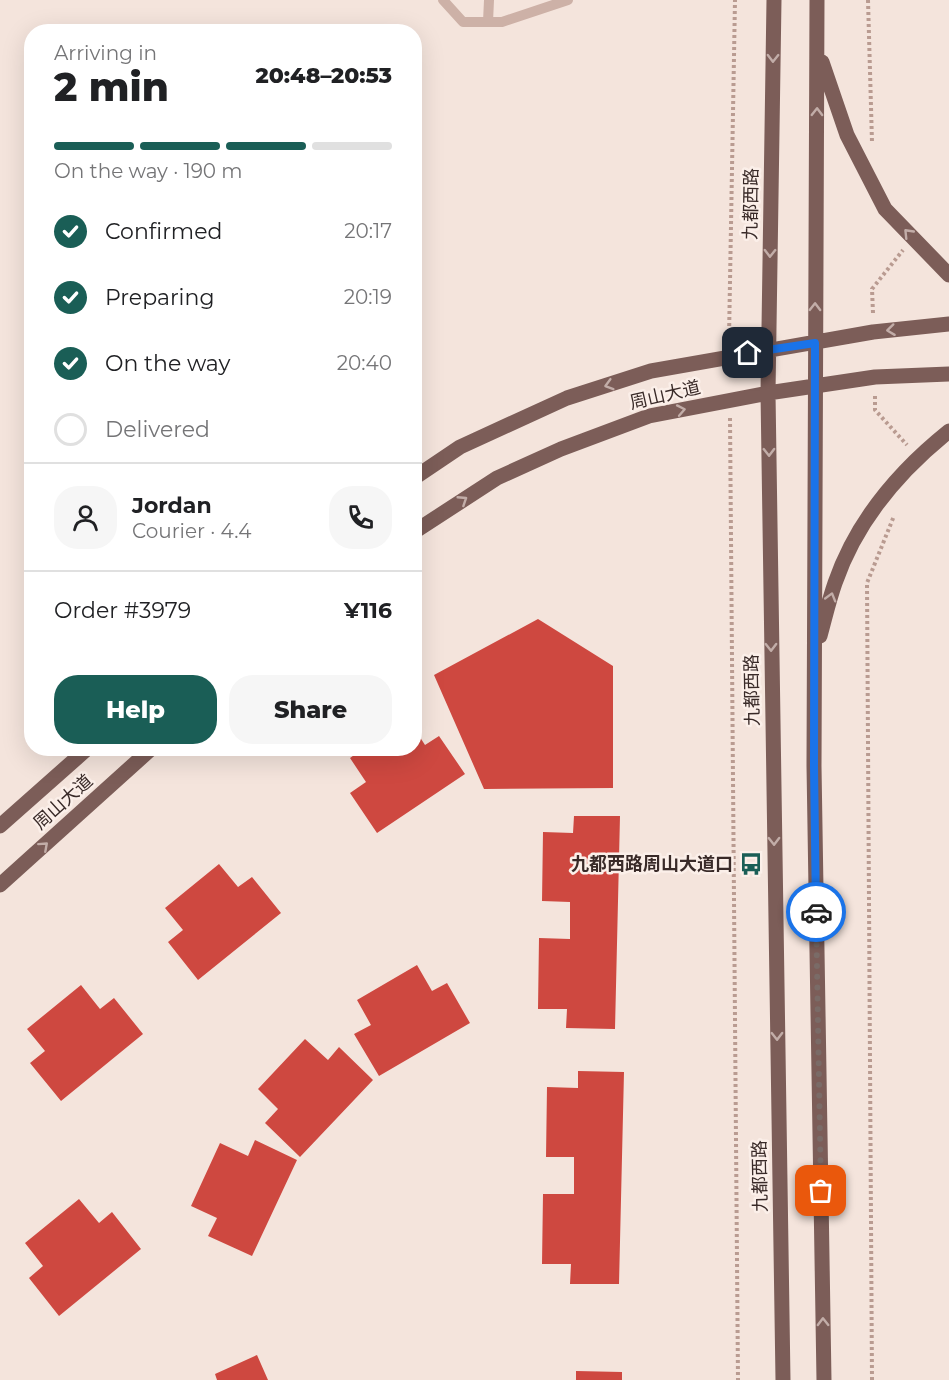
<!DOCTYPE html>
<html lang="en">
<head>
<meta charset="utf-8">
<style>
  body { margin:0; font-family:Montserrat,"Noto Sans SC",sans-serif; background:#f6f6f6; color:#202124; height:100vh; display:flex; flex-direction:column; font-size:22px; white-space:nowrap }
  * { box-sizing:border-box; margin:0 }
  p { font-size:20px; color:#757577 }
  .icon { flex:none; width:33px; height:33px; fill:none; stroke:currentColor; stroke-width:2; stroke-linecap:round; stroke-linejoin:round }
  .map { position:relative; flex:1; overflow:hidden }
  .panel { position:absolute; left:24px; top:24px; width:398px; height:732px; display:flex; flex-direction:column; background:#fff; border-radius:24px; box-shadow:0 6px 24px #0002 }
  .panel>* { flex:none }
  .pin { position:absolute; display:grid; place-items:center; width:51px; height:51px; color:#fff; margin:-26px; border-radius:12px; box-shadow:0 3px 9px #0006 }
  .courier { position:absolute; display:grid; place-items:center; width:60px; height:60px; margin:-30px; border:4px solid #1a73e8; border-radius:50%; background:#fff; color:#222; box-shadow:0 2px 8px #0007 }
  .head em { font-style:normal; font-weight:800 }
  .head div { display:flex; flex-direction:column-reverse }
  .head { display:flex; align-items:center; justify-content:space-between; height:102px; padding:0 30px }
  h1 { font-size:39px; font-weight:800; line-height:45px }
  .bar { display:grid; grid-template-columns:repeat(4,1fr); gap:9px 6px; align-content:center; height:72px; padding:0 30px }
  .bar i { height:8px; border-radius:4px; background:#e0e0e0 }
  .bar .on { background:#1a5e56 }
  .bar p { grid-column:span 4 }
  .line { display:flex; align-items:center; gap:15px; padding:0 30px; border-top:2px solid #e0e0e0 }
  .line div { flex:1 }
  .round { display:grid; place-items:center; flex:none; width:63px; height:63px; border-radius:24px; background:#f6f6f6 }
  ol { padding:0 30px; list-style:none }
  li { display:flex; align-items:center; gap:18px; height:66px }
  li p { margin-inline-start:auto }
  li .icon { padding:6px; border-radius:50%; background:#1a5e56; color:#fff; stroke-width:4 }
  li:last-child { color:#757577 }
  li i { width:33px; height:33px; border:3px solid #e0e0e0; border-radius:50% }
  .primary-button { display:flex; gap:12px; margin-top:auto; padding:12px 30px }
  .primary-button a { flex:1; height:69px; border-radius:24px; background:#1a5e56; color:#fff; font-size:24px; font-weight:800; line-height:69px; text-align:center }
  .primary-button a+a { background:#f6f6f6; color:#202124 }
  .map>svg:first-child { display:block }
  .building { fill:#ce4840 }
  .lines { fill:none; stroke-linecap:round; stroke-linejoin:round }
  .path { stroke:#b99b91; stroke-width:4; stroke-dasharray:3 3; stroke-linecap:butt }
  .service { stroke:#cdb1a7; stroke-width:10 }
  .primary { stroke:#7c5d58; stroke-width:15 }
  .oneway { stroke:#c2ada8 }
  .done { stroke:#7a6b67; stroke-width:6; stroke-dasharray:0 10.8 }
  .route { stroke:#1a73e8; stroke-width:8 }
  .labels { text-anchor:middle; stroke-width:5; stroke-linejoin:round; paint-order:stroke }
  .street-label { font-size:18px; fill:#392a28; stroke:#fbefe9 }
  .poi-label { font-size:18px; font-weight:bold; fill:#392a28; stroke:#fbefe9; text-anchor:end }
</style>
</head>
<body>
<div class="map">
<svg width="949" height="1380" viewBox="0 0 949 1380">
  <rect width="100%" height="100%" fill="#f4e4dc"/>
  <!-- building -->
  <path class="building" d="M 538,619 L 613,666 L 613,788 L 484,789 L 434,675 Z
    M 414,728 L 425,745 L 439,736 L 465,774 L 377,833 L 350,793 L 366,782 L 350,758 L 364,748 L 414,748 Z
    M 574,816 L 620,816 L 615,1029 L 566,1028 L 567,1009 L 538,1009 L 539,938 L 570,939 L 570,902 L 542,901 L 543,832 L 573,833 Z
    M 219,864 L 238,887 L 252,877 L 281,913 L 198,980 L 168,942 L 183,930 L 165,908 Z
    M 417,965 L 432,991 L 447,983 L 470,1023 L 379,1076 L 354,1034 L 371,1025 L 357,1000 Z
    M 81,985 L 100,1009 L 114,998 L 143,1034 L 61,1101 L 30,1063 L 45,1051 L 27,1029 Z
    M 305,1039 L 328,1060 L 339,1047 L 373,1080 L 300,1157 L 265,1123 L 278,1109 L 258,1089 Z
    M 578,1071 L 624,1072 L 619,1284 L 570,1284 L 571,1264 L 542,1264 L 543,1194 L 574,1194 L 574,1157 L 546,1157 L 547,1087 L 578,1088 Z
    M 255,1140 L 297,1160 L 252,1256 L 208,1236 L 217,1218 L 191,1206 L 220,1143 L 248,1156 Z
    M 79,1199 L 99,1223 L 112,1212 L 141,1249 L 59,1316 L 29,1278 L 43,1266 L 25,1243 Z
    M 257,1355 L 268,1380 L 217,1380 L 215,1374 Z
    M 576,1371 L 622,1372 L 622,1380 L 576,1380 Z"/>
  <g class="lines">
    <!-- path -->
    <path class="path" d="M 868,0 L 872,142
      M 873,313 L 872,289 L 903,250
      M 729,338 L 735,0
      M 875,396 L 875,410 L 907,445
      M 730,418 L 738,1380
      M 872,1380 L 867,583 L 894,516"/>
    <!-- service -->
    <path class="service" d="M 443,0 L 463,22 L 502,22 L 568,0
      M 488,22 L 489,0"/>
    <!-- primary -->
    <path class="primary" d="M 774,0 L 768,393 L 783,1380
      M 817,0 L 814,766 L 824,1380
      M 822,62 L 847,135 L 885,209 L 949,275
      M 414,478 L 460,447 L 567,398 L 651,371 L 873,332 L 949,324
      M 414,532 L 497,478 L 561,449 L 649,416 L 768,393 L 875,377 L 949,374
      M 820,636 C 825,618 829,600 835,583 C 856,522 899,471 949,431
      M 0,826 L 88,748
      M 0,885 L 152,748"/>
  </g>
  <!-- one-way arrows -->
  <defs><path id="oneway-chevron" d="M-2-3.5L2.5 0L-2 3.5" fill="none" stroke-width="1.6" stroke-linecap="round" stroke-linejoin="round" transform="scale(1.5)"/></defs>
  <g class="oneway">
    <use href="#oneway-chevron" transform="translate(773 58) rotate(91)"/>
    <use href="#oneway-chevron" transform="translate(817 112) rotate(-89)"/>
    <use href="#oneway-chevron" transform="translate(908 233) rotate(-134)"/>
    <use href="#oneway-chevron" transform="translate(770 253) rotate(91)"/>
    <use href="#oneway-chevron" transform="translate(815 307) rotate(-89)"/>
    <use href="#oneway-chevron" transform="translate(891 330) rotate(173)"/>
    <use href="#oneway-chevron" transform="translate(609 385) rotate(164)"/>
    <use href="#oneway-chevron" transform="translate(681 410) rotate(-11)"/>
    <use href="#oneway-chevron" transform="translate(769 452) rotate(89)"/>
    <use href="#oneway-chevron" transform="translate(463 500) rotate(-33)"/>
    <use href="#oneway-chevron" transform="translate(831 597) rotate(-74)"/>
    <use href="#oneway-chevron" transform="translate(771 647) rotate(89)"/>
    <use href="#oneway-chevron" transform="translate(774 841) rotate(89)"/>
    <use href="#oneway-chevron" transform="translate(44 846) rotate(-42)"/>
    <use href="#oneway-chevron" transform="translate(777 1036) rotate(89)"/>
    <use href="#oneway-chevron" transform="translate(823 1322) rotate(-91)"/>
  </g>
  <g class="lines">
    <!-- done -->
    <path class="done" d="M 816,912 L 821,1191"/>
    <!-- route -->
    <path class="route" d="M 748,353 L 815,343 L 814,766 L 816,912"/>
  </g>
  <!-- icons -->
  <defs>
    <g id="bus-bare" transform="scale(1.8)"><path d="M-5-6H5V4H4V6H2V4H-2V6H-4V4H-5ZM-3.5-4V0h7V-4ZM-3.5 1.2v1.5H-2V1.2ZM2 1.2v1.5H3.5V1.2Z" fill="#1a5e56" stroke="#fbefe9" stroke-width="2.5" paint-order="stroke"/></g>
  </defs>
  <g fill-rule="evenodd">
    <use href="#bus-bare" x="751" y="864"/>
  </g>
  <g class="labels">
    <!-- street labels -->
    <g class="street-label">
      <text transform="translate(751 204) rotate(-89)" y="6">九都西路</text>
      <text transform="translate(665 395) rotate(-13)" y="6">周山大道</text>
      <text transform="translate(752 690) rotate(-91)" y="6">九都西路</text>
      <text transform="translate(63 802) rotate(-42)" y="6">周山大道</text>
      <text transform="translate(760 1176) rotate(-91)" y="6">九都西路</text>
    </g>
    <!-- poi labels -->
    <g class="poi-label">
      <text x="733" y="870">九都西路周山大道口</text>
    </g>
  </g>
</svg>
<div class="pin" style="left:821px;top:1191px;background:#ea580c"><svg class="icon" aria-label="bag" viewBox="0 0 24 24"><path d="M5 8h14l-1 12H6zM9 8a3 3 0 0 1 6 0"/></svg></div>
<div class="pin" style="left:748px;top:353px;background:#1f2937"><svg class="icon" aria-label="home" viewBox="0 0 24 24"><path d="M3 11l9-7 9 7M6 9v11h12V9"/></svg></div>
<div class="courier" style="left:816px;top:912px"><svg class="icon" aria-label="car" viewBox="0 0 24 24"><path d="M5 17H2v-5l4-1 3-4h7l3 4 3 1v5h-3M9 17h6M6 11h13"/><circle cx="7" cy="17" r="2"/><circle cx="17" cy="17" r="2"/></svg></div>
<section class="panel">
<div class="head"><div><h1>2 min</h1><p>Arriving in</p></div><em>20:48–20:53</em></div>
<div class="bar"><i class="on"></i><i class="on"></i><i class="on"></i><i></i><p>On the way · 190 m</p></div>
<ol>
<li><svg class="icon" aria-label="check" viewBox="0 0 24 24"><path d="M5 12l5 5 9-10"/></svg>Confirmed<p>20:17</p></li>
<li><svg class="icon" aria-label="check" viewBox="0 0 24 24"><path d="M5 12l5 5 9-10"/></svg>Preparing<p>20:19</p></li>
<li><svg class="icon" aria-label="check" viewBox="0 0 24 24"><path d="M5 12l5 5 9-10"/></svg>On the way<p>20:40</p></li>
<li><i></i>Delivered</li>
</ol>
<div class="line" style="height:108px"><a class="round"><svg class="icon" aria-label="person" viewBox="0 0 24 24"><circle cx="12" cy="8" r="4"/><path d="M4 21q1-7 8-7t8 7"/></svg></a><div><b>Jordan</b><p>Courier · 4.4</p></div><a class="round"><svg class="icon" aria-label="phone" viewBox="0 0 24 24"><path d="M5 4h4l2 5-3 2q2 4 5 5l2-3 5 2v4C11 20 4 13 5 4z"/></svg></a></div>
<div class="line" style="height:78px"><div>Order #3979</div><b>¥116</b></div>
<div class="primary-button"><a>Help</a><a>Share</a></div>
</section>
</div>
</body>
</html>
